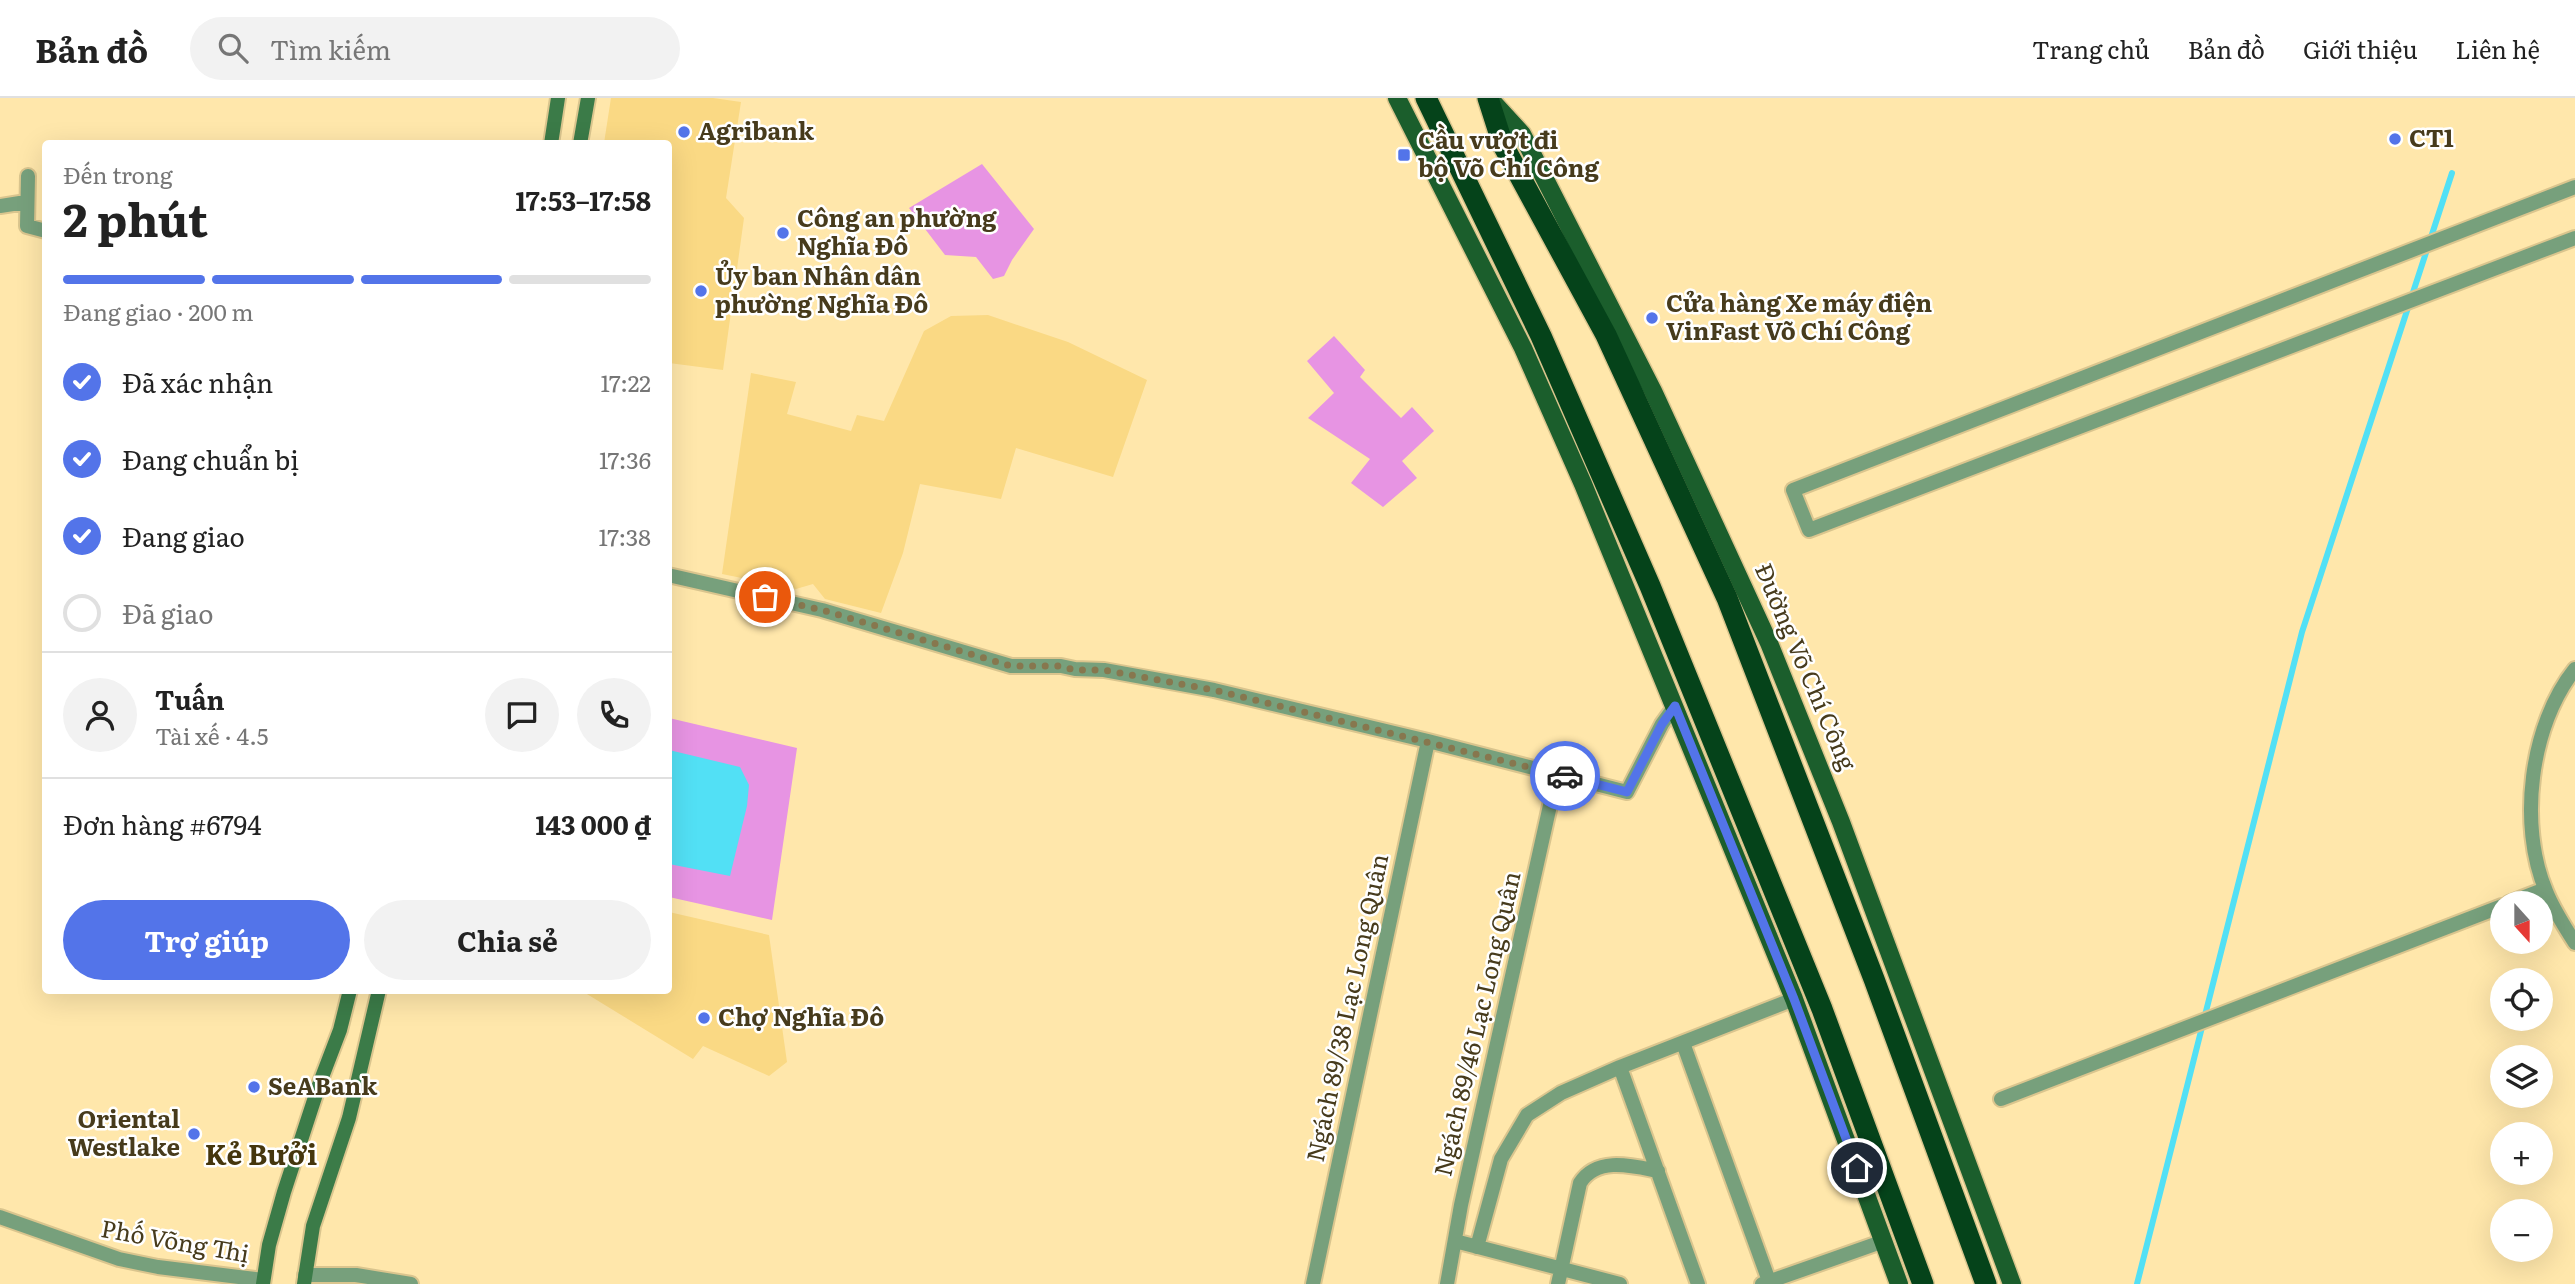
<!DOCTYPE html>
<html lang="vi">
<head>
<meta charset="utf-8">
<style>
  body { margin:0; font-family:Literata,serif; background:#f2f2f2; color:#222; height:100vh; display:flex; flex-direction:column; font-size:26px; white-space:nowrap }
  * { box-sizing:border-box; margin:0 }
  p { font-size:23px; color:#767676 }
  .icon { flex:none; width:38px; height:38px; fill:none; stroke:currentColor; stroke-width:2; stroke-linecap:round; stroke-linejoin:round }
  .map { position:relative; flex:1; overflow:hidden }
  .drawer { position:absolute; left:42px; top:42px; width:630px; height:854px; display:flex; flex-direction:column; background:#fff; border-radius:7px; box-shadow:0 7px 28px #0002 }
  .drawer>* { flex:none }
  .needle { width:46px; rotate:159deg }
  .tools { position:absolute; left:2490px; top:793px; display:grid; gap:14px }
  .tools a { display:grid; place-items:center; width:63px; height:63px; border-radius:50%; background:#fff; box-shadow:0 7px 28px #0002; font-size:35px }
  .pin { position:absolute; display:grid; place-items:center; width:60px; height:60px; color:#fff; margin:-30px; border:4px solid #fff; border-radius:50%; box-shadow:0 2px 7px #0007 }
  .courier { position:absolute; display:grid; place-items:center; width:70px; height:70px; margin:-35px; border:5px solid #5374e9; border-radius:50%; background:#fff; color:#222; box-shadow:0 2px 9px #0007 }
  .overview em { font-style:normal; font-weight:700 }
  .overview div { display:flex; flex-direction:column-reverse }
  .overview { display:flex; align-items:center; justify-content:space-between; height:119px; padding:0 21px }
  h1 { font-size:46px; font-weight:700; line-height:52px }
  .bar { display:grid; grid-template-columns:repeat(4,1fr); gap:10px 7px; align-content:center; height:84px; padding:0 21px }
  .bar i { height:9px; border-radius:5px; background:#e0e0e0 }
  .bar .current { background:#5374e9 }
  .bar p { grid-column:span 4 }
  .line { display:flex; align-items:center; gap:18px; padding:0 21px; border-top:2px solid #e0e0e0 }
  .line div { flex:1 }
  .round { display:grid; place-items:center; flex:none; width:74px; height:74px; border-radius:37px; background:#f2f2f2 }
  ol { padding:0 21px; list-style:none }
  li { display:flex; align-items:center; gap:21px; height:77px }
  li p { margin-inline-start:auto }
  li .icon { padding:7px; border-radius:50%; background:#5374e9; color:#fff; stroke-width:4 }
  li:last-child { color:#767676 }
  li i { width:38px; height:38px; border:4px solid #e0e0e0; border-radius:50% }
  .action { display:flex; gap:14px; margin-top:auto; padding:14px 21px }
  .action a { flex:1; height:80px; border-radius:42px; background:#5374e9; color:#fff; font-size:28px; font-weight:700; line-height:80px; text-align:center }
  .action a+a { background:#f2f2f2; color:#222 }
  header { display:flex; align-items:center; gap:42px; box-sizing:border-box; height:98px; padding:0 35px; background:#fff; border-bottom:2px solid #e0e0e0 }
  header strong { font-size:33px }
  nav { display:flex; gap:38px; margin-inline-start:auto; font-size:24px }
  .search { width:490px; height:63px; background:#f2f2f2; display:flex; align-items:center; gap:18px; box-sizing:border-box; padding:0 24px; border-radius:38px; color:#767676; font-size:26px }
  .map>svg:first-child { display:block }
  .built { fill:#fad984 }
  .green { fill:#e794e3 }
  .water { fill:#52e0f5 }
  .lines { fill:none; stroke-linecap:round; stroke-linejoin:round }
  .stream { stroke:#52e0f5; stroke-width:6 }
  .street-casing { stroke:#dac58e; stroke-width:18 }
  .secondary-casing { stroke:#dac58e; stroke-width:18 }
  .primary-casing { stroke:#dac58e; stroke-width:21 }
  .highway-casing { stroke:#dac58e; stroke-width:24 }
  .street { stroke:#77a07c; stroke-width:14 }
  .secondary { stroke:#3b7b48; stroke-width:14 }
  .primary { stroke:#1b5e2c; stroke-width:18 }
  .highway { stroke:#05431a; stroke-width:21 }
  .done { stroke:#87774e; stroke-width:7; stroke-dasharray:0 12.6 }
  .route { stroke:#5374e9; stroke-width:9 }
  .poi-dot { fill:#5374e9; stroke:#fff; stroke-width:2.5 }
  .labels { text-anchor:middle; stroke-width:5; stroke-linejoin:round; paint-order:stroke }
  .poi-label { font-size:24px; font-weight:bold; fill:#473b1c; stroke:#fff; text-anchor:start }
  .street-label { font-size:24px; fill:#473b1c; stroke:#fff }
  .quarter-label { font-size:28px; font-weight:bold; fill:#45360d; stroke:#fff }
</style>
</head>
<body>
<header>
<strong>Bản đồ</strong>
<div class="search"><svg class="icon" aria-label="search" viewBox="0 0 24 24"><circle cx="10" cy="10" r="6"/><path d="M15 15l6 6"/></svg>Tìm kiếm</div>
<nav><a>Trang chủ</a><a>Bản đồ</a><a>Giới thiệu</a><a>Liên hệ</a></nav>
</header>
<div class="map">
<svg width="2575" height="1186" viewBox="0 0 2575 1186">
  <rect width="100%" height="100%" fill="#ffe7ab"/>
  <!-- built -->
  <path class="built" d="M 611,0 L 713,0 L 741,4 L 726,100 L 744,120 L 723,272 L 669,265 L 668,46 L 604,45 Z
    M 988,217 L 1068,244 L 1147,282 L 1113,379 L 1016,350 L 1001,401 L 920,386 L 903,455 L 881,515 L 825,501 L 813,486 L 796,491 L 722,476 L 751,275 L 796,284 L 787,316 L 851,333 L 857,317 L 884,323 L 924,233 L 951,218 Z
    M 669,814 L 769,837 L 787,964 L 769,978 L 703,948 L 693,961 L 582,893 L 668,892 Z"/>
  <!-- green -->
  <path class="green" d="M 982,66 L 1034,131 L 1012,162 L 1004,178 L 993,181 L 976,159 L 945,157 L 909,110 Z
    M 1334,238 L 1365,272 L 1360,279 L 1401,320 L 1412,309 L 1434,333 L 1402,363 L 1417,380 L 1383,409 L 1351,385 L 1370,361 L 1308,320 L 1334,295 L 1307,263 Z
    M 669,620 L 797,650 L 772,822 L 669,799 Z"/>
  <!-- water -->
  <path class="water" d="M 669,652 L 740,669 L 749,687 L 747,708 L 730,778 L 669,766 Z"/>
  <g class="lines">
    <!-- stream -->
    <path class="stream" d="M 2137,1186 L 2302,534 L 2452,75"/>
    <!-- street casing -->
    <g class="street-casing">
      <path id="street" d="M 28,78 L 27,128 L 46,133
        M 2575,89 L 1793,392 L 1809,432 L 2575,140
        M 0,108 L 26,104
        M 668,477 L 822,512 L 1011,568 L 1061,568 L 1075,571 L 1104,572 L 1214,592 L 1428,643 L 1627,694 L 1662,626 L 1675,608
        M 2575,571 C 2530,627 2518,727 2546,793 C 2553,811 2564,828 2575,845
        M 2509,805 L 2545,791
        M 1683,945 L 1769,1183
        M 1620,969 L 1698,1186
        M 2001,1001 L 2502,808
        M 0,1119 L 119,1161 L 158,1169 L 263,1182
        M 1455,1143 L 1620,1186
        M 1477,1149 L 1501,1061 L 1527,1017 L 1561,995 L 1620,969 L 1794,901
        M 305,1177 L 356,1177 L 411,1186
        M 1313,1186 L 1428,643
        M 1447,1186 L 1461,1107 L 1557,676
        M 1558,1186 L 1580,1085 C 1597,1058 1633,1068 1658,1073
        M 1762,1186 L 1884,1143"/>
    </g>
    <!-- secondary casing -->
    <g class="secondary-casing">
      <path id="secondary" d="M 551,46 L 558,0
        M 580,46 L 588,0
        M 263,1186 L 269,1147 L 284,1094 L 319,987 L 340,932 L 350,892
        M 304,1186 L 313,1128 L 349,1020 L 379,892"/>
    </g>
    <!-- primary casing -->
    <g class="primary-casing">
      <path id="primary" d="M 1397,0 L 1523,250 L 1583,386 L 1794,901 L 1899,1186
        M 1489,0 L 1522,36 L 1653,293 L 1769,545 L 1841,724 L 2012,1186"/>
    </g>
    <!-- highway casing -->
    <g class="highway-casing">
      <path id="highway" d="M 1426,0 L 1541,238 L 1650,488 L 1822,911 L 1923,1186
        M 1488,0 L 1503,47 L 1606,237 L 1727,500 L 1874,881 L 1986,1186"/>
    </g>
    <!-- street -->
    <use href="#street" class="street"/>
    <!-- secondary -->
    <use href="#secondary" class="secondary"/>
    <!-- primary -->
    <use href="#primary" class="primary"/>
    <!-- highway -->
    <use href="#highway" class="highway"/>
  </g>
  <g class="lines">
    <!-- done -->
    <path class="done" d="M 765,499 L 822,512 L 1011,568 L 1061,568 L 1074,572 L 1104,572 L 1214,592 L 1565,678"/>
    <!-- route -->
    <path class="route" d="M 1565,678 L 1627,694 L 1662,626 L 1675,608 L 1794,901 L 1857,1070"/>
  </g>
  <!-- markers -->
  <g class="poi-dot">
    <circle cx="684" cy="34" r="7"/>
    <circle cx="2395" cy="41" r="7"/>
    <rect x="1397" y="50" width="14" height="14" rx="3.5"/>
    <circle cx="783" cy="135" r="7"/>
    <circle cx="701" cy="193" r="7"/>
    <circle cx="1652" cy="220" r="7"/>
    <circle cx="704" cy="920" r="7"/>
    <circle cx="254" cy="989" r="7"/>
    <circle cx="194" cy="1036" r="7"/>
  </g>
  <g class="labels">
    <!-- poi labels -->
    <g class="poi-label">
      <text x="698" y="42">Agribank</text>
      <text x="2409" y="49">CT1</text>
      <text x="1418" y="51">Cầu vượt đi<tspan x="1418" dy="28">bộ Võ Chí Công</tspan></text>
      <text x="797" y="129">Công an phường<tspan x="797" dy="28">Nghĩa Đô</tspan></text>
      <text x="715" y="187">Ủy ban Nhân dân<tspan x="715" dy="28">phường Nghĩa Đô</tspan></text>
      <text x="1666" y="214">Cửa hàng Xe máy điện<tspan x="1666" dy="28">VinFast Võ Chí Công</tspan></text>
      <text x="718" y="928">Chợ Nghĩa Đô</text>
      <text x="268" y="997">SeABank</text>
      <text x="180" y="1030" text-anchor="end">Oriental<tspan x="180" dy="28">Westlake</tspan></text>
    </g>
    <!-- street labels -->
    <g class="street-label">
      <text transform="translate(1805 569) rotate(67)" y="8">Đường Võ Chí Công</text>
      <text transform="translate(1348 910) rotate(-78)" y="8">Ngách 89/38 Lạc Long Quân</text>
      <text transform="translate(1478 926) rotate(-77)" y="8">Ngách 89/46 Lạc Long Quân</text>
      <text transform="translate(175 1144) rotate(10)" y="8">Phố Võng Thị</text>
    </g>
    <!-- quarter labels -->
    <g class="quarter-label">
      <text x="261" y="1067">Kẻ Bưởi</text>
    </g>
  </g>
</svg>
<div class="tools">
<a><svg class="needle" viewBox="-14 -14 28 28"><path d="M0-13l5 13h-10z" fill="#e53935"/><path d="M0 13l5-13h-10z" fill="#767676"/></svg></a>
<a><svg class="icon" aria-label="locate" viewBox="0 0 24 24"><circle cx="12" cy="12" r="6"/><path d="M12 2v4M12 18v4M2 12h4M18 12h4"/></svg></a>
<a><svg class="icon" aria-label="layers" viewBox="0 0 24 24"><path d="M12 4l9 5-9 5-9-5zM3 14l9 5 9-5"/></svg></a>
<a>+</a>
<a>−</a>
</div>
<div class="pin" style="left:765px;top:499px;background:#ea580c"><svg class="icon" aria-label="bag" viewBox="0 0 24 24"><path d="M5 8h14l-1 12H6zM9 8a3 3 0 0 1 6 0"/></svg></div>
<div class="pin" style="left:1857px;top:1070px;background:#1f2937"><svg class="icon" aria-label="home" viewBox="0 0 24 24"><path d="M3 11l9-7 9 7M6 9v11h12V9"/></svg></div>
<div class="courier" style="left:1565px;top:678px"><svg class="icon" aria-label="car" viewBox="0 0 24 24"><path d="M5 17H2v-5l4-1 3-4h7l3 4 3 1v5h-3M9 17h6M6 11h13"/><circle cx="7" cy="17" r="2"/><circle cx="17" cy="17" r="2"/></svg></div>
<section class="drawer">
<div class="overview"><div><h1>2 phút</h1><p>Đến trong</p></div><em>17:53–17:58</em></div>
<div class="bar"><i class="current"></i><i class="current"></i><i class="current"></i><i></i><p>Đang giao · 200 m</p></div>
<ol>
<li><svg class="icon" aria-label="check" viewBox="0 0 24 24"><path d="M5 12l5 5 9-10"/></svg>Đã xác nhận<p>17:22</p></li>
<li><svg class="icon" aria-label="check" viewBox="0 0 24 24"><path d="M5 12l5 5 9-10"/></svg>Đang chuẩn bị<p>17:36</p></li>
<li><svg class="icon" aria-label="check" viewBox="0 0 24 24"><path d="M5 12l5 5 9-10"/></svg>Đang giao<p>17:38</p></li>
<li><i></i>Đã giao</li>
</ol>
<div class="line" style="height:126px"><a class="round"><svg class="icon" aria-label="person" viewBox="0 0 24 24"><circle cx="12" cy="8" r="4"/><path d="M4 21q1-7 8-7t8 7"/></svg></a><div><b>Tuấn</b><p>Tài xế · 4.5</p></div><a class="round"><svg class="icon" aria-label="chat" viewBox="0 0 24 24"><path d="M4 5h16v11H9l-5 4z"/></svg></a><a class="round"><svg class="icon" aria-label="phone" viewBox="0 0 24 24"><path d="M5 4h4l2 5-3 2q2 4 5 5l2-3 5 2v4C11 20 4 13 5 4z"/></svg></a></div>
<div class="line" style="height:91px"><div>Đơn hàng #6794</div><b>143 000 ₫</b></div>
<div class="action"><a>Trợ giúp</a><a>Chia sẻ</a></div>
</section>
</div>
</body>
</html>
